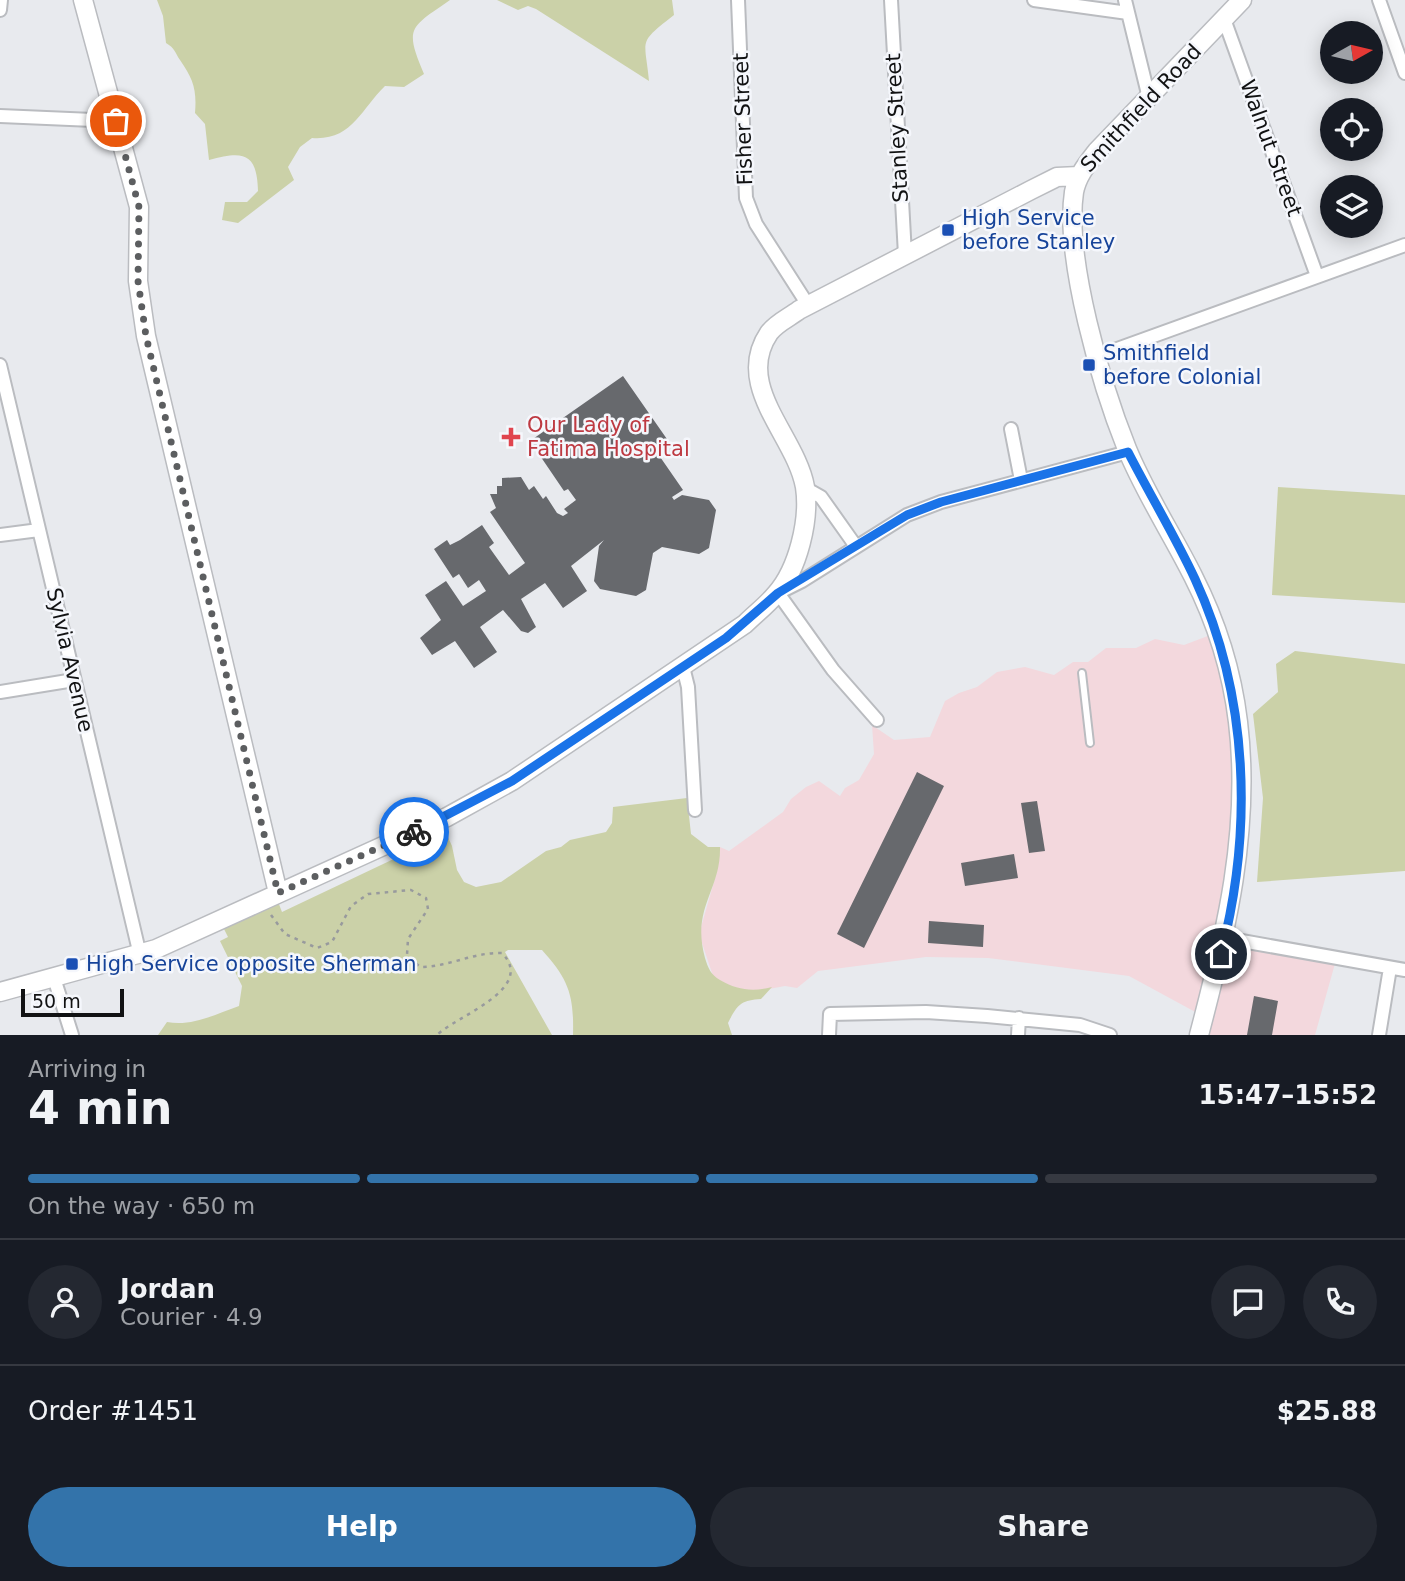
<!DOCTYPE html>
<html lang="en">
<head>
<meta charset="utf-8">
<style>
  body { margin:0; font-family:"DejaVu Sans",sans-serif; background:#242831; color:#f1f3f6; height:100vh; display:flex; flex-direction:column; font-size:26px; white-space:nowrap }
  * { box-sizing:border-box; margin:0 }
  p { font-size:23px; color:#9ea1a6 }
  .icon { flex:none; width:38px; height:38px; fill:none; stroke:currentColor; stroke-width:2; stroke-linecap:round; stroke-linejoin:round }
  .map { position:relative; height:1035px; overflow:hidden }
  .sheet { display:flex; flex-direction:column; background:#171b24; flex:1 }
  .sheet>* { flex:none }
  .needle { width:46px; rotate:82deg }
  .controls { position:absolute; left:1320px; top:21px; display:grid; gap:14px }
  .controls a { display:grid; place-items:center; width:63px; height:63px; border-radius:50%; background:#171b24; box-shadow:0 4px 18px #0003; font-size:35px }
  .scale { position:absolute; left:21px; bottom:18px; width:103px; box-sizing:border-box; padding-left:7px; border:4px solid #111213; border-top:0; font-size:19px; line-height:24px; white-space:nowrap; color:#111213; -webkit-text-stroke:5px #f5f7fc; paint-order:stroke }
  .pin { position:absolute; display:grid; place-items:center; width:60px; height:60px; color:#fff; margin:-30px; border:4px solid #fff; border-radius:50%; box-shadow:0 2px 7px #0007 }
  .courier { position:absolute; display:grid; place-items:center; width:70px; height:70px; margin:-35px; border:5px solid #1a73e8; border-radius:50%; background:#fff; color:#222; box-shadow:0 2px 9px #0007 }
  .summary em { font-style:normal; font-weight:800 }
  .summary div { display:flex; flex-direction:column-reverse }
  .summary { display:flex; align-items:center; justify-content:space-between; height:119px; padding:0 28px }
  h1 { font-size:46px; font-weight:800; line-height:52px }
  .bar { display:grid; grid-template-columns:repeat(4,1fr); gap:10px 7px; align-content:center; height:84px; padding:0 28px }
  .bar i { height:9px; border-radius:5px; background:#363941 }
  .bar .on { background:#3373aa }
  .bar p { grid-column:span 4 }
  .line { display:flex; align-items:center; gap:18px; padding:0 28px; border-top:2px solid #363941 }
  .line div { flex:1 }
  .round { display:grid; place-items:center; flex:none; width:74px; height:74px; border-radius:37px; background:#242831 }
  .cta { display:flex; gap:14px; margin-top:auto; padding:14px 28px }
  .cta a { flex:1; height:80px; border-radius:42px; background:#3373aa; color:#fff; font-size:28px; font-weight:800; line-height:80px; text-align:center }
  .cta a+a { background:#242831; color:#f1f3f6 }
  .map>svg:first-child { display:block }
  .commercial { fill:#f3d8dd }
  .green { fill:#cbd1a8 }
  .building { fill:#67696d }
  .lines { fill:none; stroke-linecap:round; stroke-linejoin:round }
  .lane-casing { stroke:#babcc0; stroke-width:10 }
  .street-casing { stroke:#babcc0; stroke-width:16 }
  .secondary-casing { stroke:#babcc0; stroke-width:21 }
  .path { stroke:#989a9d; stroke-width:2.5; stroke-dasharray:3.5 5; stroke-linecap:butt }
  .lane { stroke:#fff; stroke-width:6 }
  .street { stroke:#fff; stroke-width:12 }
  .secondary { stroke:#fff; stroke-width:18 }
  .done { stroke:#5c5e60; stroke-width:7; stroke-dasharray:0 12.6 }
  .route { stroke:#1a73e8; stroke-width:9 }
  .transit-dot { fill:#1a4fb4; stroke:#f5f7fc; stroke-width:2.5 }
  .health-dot { fill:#e0444e; stroke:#f5f7fc; stroke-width:2.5 }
  .labels { text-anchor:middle; stroke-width:5; stroke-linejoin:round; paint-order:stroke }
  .street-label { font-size:21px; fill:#111213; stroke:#f5f7fc }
  .transit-label { font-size:21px; fill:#164399; stroke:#f5f7fc; text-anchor:start }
  .health-label { font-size:21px; fill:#be3a42; stroke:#f5f7fc; text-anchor:start }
</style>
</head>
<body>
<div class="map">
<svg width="1405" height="1035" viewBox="0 0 1405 1035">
  <rect width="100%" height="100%" fill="#e8eaee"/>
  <!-- commercial -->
  <path class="commercial" d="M 1213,634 L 1235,724 L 1234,865 L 1223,933 L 1336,960 L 1315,1035 L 1197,1035 L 1199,1014 L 1129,976 L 988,958 L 926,957 L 834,969 L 818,971 L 797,988 L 785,986 L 758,991 L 732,988 L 713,976 L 699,934 L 716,875 L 720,847 L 729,851 L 783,812 L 791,799 L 806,787 L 819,781 L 840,796 L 845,788 L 859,780 L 874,754 L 872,725 L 894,740 L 930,737 L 945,701 L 959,693 L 977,687 L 997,672 L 1025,667 L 1054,675 L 1073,662 L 1088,662 L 1106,648 L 1136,648 L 1155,639 L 1184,645 Z"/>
  <!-- green -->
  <path class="green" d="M 157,0 L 450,0 C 410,28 404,27 424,74 L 404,87 L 385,86 C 361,109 352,141 312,138 L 300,147 L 288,167 L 294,180 L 238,223 L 222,220 L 225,202 L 247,202 L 258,191 C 257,152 243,151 209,160 L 205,124 L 195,113 C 197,89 193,79 180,60 C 175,53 175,48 166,43 L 163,16 Z
    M 497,0 L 672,0 L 674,15 C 637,44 645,38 649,81 L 536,9 L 528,6 L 518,10 Z
    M 1278,487 L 1405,495 L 1405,603 L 1272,595 Z
    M 1295,651 L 1405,664 L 1405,871 L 1257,882 L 1263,798 L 1253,714 L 1278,692 L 1276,664 Z
    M 687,798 L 691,834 L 708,847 L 720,847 C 721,891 691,907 705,958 C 708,968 711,975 720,980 C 737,990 753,992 772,987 L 761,999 C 741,1000 737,1005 728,1023 L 732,1035 L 573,1035 C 574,995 569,980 542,950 L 508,950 L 505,952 L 552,1035 L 158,1035 L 167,1022 C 191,1027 216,1014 239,1006 L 242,986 L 220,941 L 228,937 L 220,921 L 275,894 L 282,912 L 400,856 L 379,847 L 440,820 L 452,846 L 457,870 L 464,882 L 476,887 L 501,882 L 546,851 L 561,847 L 570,840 L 606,832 L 612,823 L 613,807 Z"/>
  <!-- building -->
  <path class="building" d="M 623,376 L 669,442 L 656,451 L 683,490 L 672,497 L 674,500 L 682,495 L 709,500 L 716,510 L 709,548 L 699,554 L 662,547 L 653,553 L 646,590 L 636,596 L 600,589 L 594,581 L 599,546 L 604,540 L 571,566 L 587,591 L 563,608 L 545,583 L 521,599 L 536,627 L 528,633 L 521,631 L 503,610 L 480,627 L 497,652 L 474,668 L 455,641 L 432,655 L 420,638 L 441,620 L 425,595 L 446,581 L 463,606 L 486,591 L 479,580 L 468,588 L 459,574 L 453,578 L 434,549 L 447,540 L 450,545 L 460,540 L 482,525 L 494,543 L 489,547 L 509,575 L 525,563 L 490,512 L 496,508 L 490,494 L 497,494 L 497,486 L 502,486 L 502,478 L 521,477 L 529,490 L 534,486 L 543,499 L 546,496 L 557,513 L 563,516 L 568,513 L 564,509 L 576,500 L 568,489 L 564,491 L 530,441 Z
    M 917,772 L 944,786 L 864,948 L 837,934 Z
    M 1037,801 L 1045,851 L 1029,853 L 1021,803 Z
    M 1014,854 L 1018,878 L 965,886 L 961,863 Z
    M 929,921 L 984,925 L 983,947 L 928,943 Z
    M 1254,996 L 1278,1001 L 1272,1035 L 1247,1035 Z"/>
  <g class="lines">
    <!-- lane casing -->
    <g class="lane-casing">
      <path id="lane" d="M 1082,673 L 1090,743"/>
    </g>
    <!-- street casing -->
    <g class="street-casing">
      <path id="street" d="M 738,0 L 746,198 L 756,224 L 808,305
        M 891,0 L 905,255
        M 1034,0 L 1128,13
        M 1125,0 L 1149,98
        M 1379,0 L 1405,73
        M 0,10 L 1,0
        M 1224,19 L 1317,276
        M 0,116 L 116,121
        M 1098,356 L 1405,245
        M 0,365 L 140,955
        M 1011,429 L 1021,480
        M 805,488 L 821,497 L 855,545
        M 0,535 L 39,530
        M 683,667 L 688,687 L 695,810
        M 0,692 L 74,680
        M 877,720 L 833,670 L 778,593 L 802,581 L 907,515 L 941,502 L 1128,452
        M 1225,938 L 1405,970
        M 54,978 L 72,1035
        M 829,1035 L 830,1014 L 926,1012 L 987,1016 L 1080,1025 L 1110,1035
        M 1018,1035 L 1019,1018
        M 1379,1035 L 1390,968"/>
    </g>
    <!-- secondary casing -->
    <g class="secondary-casing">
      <path id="secondary" d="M 83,0 L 139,207 L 138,281 L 146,336 L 278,893
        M 0,992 L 156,949 L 447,817 L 512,781 L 745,624 C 755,614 767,605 776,594 C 798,569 810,520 805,487 C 796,436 733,386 769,333 C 776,323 790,317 799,310 L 1031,190 L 1057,177 L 1079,176
        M 1199,1035 C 1226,933 1251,829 1238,722 C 1232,672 1216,621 1193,576 C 1172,534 1145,493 1127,449 C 1102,387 1064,258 1074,192 C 1077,176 1087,164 1097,151 L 1242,0"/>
    </g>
    <!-- path -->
    <path class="path" d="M 271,915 L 285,934 L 317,948 L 332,942 L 351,906 L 368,894 L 411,890 L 426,898 L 428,909 L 408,939 L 407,955 L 420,967 C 449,967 473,952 502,953 C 537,989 456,1016 437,1035"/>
    <!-- lane -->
    <use href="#lane" class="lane"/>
    <!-- street -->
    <use href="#street" class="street"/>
    <!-- secondary -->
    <use href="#secondary" class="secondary"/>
  </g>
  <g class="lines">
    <!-- done -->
    <path class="done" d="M 116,121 L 139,207 L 138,281 L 146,336 L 278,893 L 414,832"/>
    <!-- route -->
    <path class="route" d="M 414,832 L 512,781 L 726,638 L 778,593 L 907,515 L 941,502 L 1128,452 C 1150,495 1175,536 1195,579 C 1249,696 1253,830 1221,954"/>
  </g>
  <!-- markers -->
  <g class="transit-dot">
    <rect x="941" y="223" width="14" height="14" rx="3.5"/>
    <rect x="1082" y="358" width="14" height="14" rx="3.5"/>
    <rect x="65" y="957" width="14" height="14" rx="3.5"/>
  </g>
  <path class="health-dot" d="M507.5 426.5h7v7h7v7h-7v7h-7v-7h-7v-7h7z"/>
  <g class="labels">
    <!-- street labels -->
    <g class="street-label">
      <text transform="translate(1141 108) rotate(-47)" y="7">Smithfield Road</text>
      <text transform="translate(743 119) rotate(-92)" y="7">Fisher Street</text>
      <text transform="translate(897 128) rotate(-93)" y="7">Stanley Street</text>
      <text transform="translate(1271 148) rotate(70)" y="7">Walnut Street</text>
      <text transform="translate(70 660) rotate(77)" y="7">Sylvia Avenue</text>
    </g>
    <!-- transit labels -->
    <g class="transit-label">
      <text x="962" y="225">High Service<tspan x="962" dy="24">before Stanley</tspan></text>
      <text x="1103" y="360">Smithfield<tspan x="1103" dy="24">before Colonial</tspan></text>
      <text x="86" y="971">High Service opposite Sherman</text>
    </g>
    <!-- health labels -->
    <g class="health-label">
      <text x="527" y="432">Our Lady of<tspan x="527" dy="24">Fatima Hospital</tspan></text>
    </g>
  </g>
</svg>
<div class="controls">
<a><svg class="needle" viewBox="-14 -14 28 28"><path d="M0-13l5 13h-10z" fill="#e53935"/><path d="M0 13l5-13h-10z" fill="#9ea1a6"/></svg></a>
<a><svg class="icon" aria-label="locate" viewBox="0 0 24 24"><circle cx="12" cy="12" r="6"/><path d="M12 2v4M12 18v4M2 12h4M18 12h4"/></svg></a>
<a><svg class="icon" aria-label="layers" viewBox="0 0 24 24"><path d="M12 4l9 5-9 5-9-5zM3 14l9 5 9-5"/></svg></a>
</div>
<div class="scale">50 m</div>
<div class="pin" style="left:116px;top:121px;background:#ea580c"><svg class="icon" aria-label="bag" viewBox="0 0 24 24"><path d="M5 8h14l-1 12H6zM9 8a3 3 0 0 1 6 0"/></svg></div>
<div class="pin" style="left:1221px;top:954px;background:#1f2937"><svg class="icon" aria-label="home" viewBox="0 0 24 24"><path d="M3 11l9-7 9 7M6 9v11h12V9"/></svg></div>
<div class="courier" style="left:414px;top:832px"><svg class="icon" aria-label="bike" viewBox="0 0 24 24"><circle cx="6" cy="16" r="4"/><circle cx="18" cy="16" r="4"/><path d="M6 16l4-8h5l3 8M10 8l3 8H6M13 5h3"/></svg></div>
</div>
<section class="sheet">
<div class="summary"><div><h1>4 min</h1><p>Arriving in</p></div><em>15:47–15:52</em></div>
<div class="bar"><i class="on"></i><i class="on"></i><i class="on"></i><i></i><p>On the way · 650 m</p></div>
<div class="line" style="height:126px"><a class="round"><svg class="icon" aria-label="person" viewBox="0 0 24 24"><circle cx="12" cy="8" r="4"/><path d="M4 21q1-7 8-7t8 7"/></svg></a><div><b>Jordan</b><p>Courier · 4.9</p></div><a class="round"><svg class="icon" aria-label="chat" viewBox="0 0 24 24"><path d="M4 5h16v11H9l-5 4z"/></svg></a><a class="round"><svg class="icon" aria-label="phone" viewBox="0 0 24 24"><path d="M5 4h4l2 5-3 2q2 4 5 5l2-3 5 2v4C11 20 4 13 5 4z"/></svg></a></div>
<div class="line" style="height:91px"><div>Order #1451</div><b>$25.88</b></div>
<div class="cta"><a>Help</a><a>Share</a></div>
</section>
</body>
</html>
